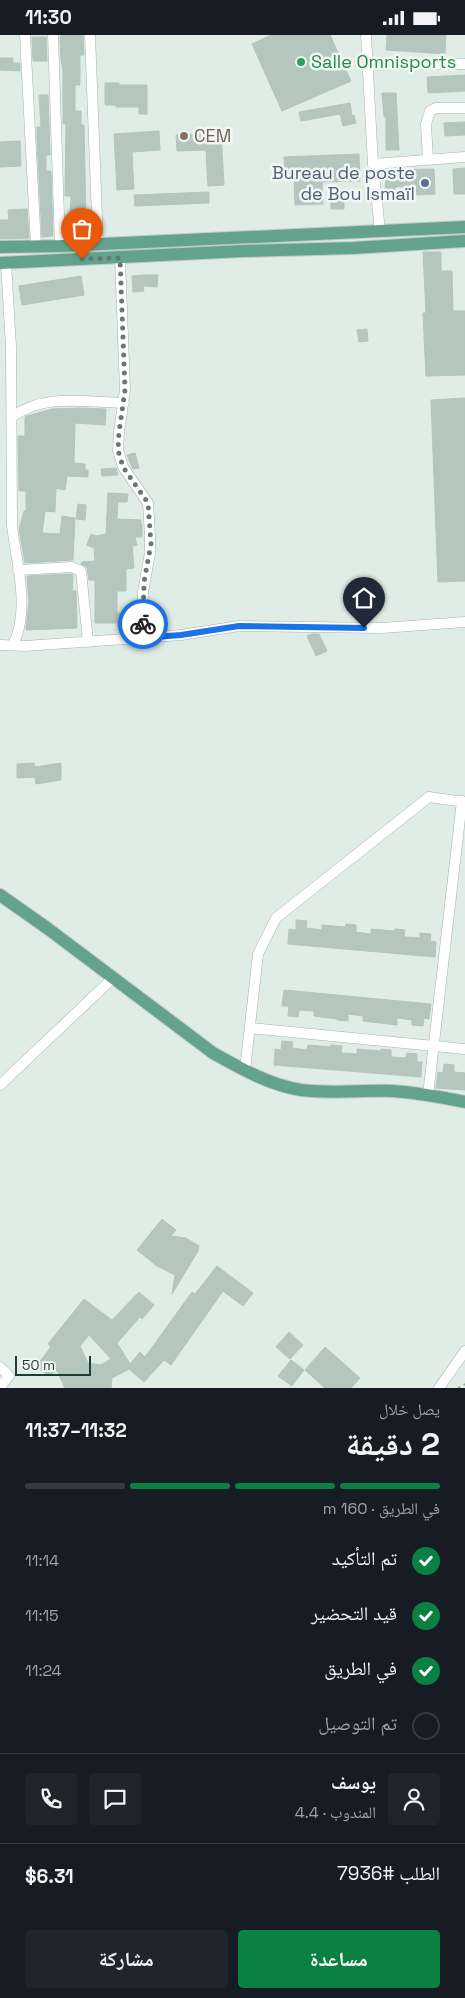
<!DOCTYPE html>
<html lang="ar">
<head>
<meta charset="utf-8">
<style>
  body { margin:0; font-family:"Space Grotesk","Noto Naskh Arabic",sans-serif; background:#20242c; color:#f1f3f6; direction:rtl; height:100vh; display:flex; flex-direction:column; font-size:19px; white-space:nowrap }
  * { box-sizing:border-box; margin:0 }
  p { font-size:16px; color:#9ea1a6 }
  .icon { flex:none; width:28px; height:28px; fill:none; stroke:currentColor; stroke-width:2; stroke-linecap:round; stroke-linejoin:round }
  .map { position:relative; height:1353px; overflow:hidden; direction:ltr }
  .panel { display:flex; flex-direction:column; background:#171b24; flex:1 }
  .panel>* { flex:none }
  .scale { position:absolute; left:15px; bottom:12px; width:76px; box-sizing:border-box; padding-left:5px; border:2px solid #203d33; border-top:0; font-size:14px; line-height:18px; white-space:nowrap; color:#203d33; -webkit-text-stroke:4px #f1f8f4; paint-order:stroke }
  .pin { position:absolute; display:grid; place-items:center; width:42px; height:42px; color:#fff; margin:-51px -21px; border-radius:50% 50% 50% 0; rotate:-45deg; box-shadow:0 0 5px #0007 }
  .pin .icon { rotate:45deg }
  .courier { position:absolute; display:grid; place-items:center; width:50px; height:50px; margin:-25px; border:4px solid #1a73e8; border-radius:50%; background:#fff; color:#222; box-shadow:0 1px 6px #0007 }
  .overview em { font-style:normal; font-weight:800 }
  .overview div { display:flex; flex-direction:column-reverse }
  .overview { display:flex; align-items:center; justify-content:space-between; height:85px; padding:0 25px }
  h1 { font-size:32px; font-weight:800; line-height:38px }
  .bar { display:grid; grid-template-columns:repeat(4,1fr); gap:8px 5px; align-content:center; height:60px; padding:0 25px }
  .bar i { height:6px; border-radius:4px; background:#363941 }
  .bar .on { background:#0b8043 }
  .bar p { grid-column:span 4 }
  .line { display:flex; align-items:center; gap:12px; padding:0 25px; border-top:1px solid #363941 }
  .line div { flex:1 }
  .round { display:grid; place-items:center; flex:none; width:52px; height:52px; border-radius:5px; background:#20242c }
  ol { padding:0 25px; list-style:none }
  li { display:flex; align-items:center; gap:15px; height:55px }
  li p { margin-inline-start:auto }
  li .icon { padding:5px; border-radius:50%; background:#0b8043; color:#fff; stroke-width:4 }
  li:last-child { color:#9ea1a6 }
  li i { width:28px; height:28px; border:2px solid #363941; border-radius:50% }
  .cta { display:flex; gap:10px; margin-top:auto; padding:10px 25px }
  .cta a { flex:1; height:58px; border-radius:5px; background:#0b8043; color:#fff; font-size:20px; font-weight:800; line-height:58px; text-align:center }
  .cta a+a { background:#20242c; color:#f1f3f6 }
  .status { display:flex; justify-content:space-between; align-items:center; height:35px; padding:0 25px; background:#171b24; direction:ltr }
  .status svg { height:14px; fill:currentColor }
  .map>svg:first-child { display:block }
  .building { fill:#b5c6be; stroke:#b2c5bc; fill-rule:evenodd }
  .lines { fill:none; stroke-linecap:round; stroke-linejoin:round }
  .minor-casing { stroke:#a3b4ad; stroke-width:11 }
  .major-casing { stroke:#c1c9c6; stroke-width:14 }
  .path { stroke:#80b09d; stroke-width:2; stroke-dasharray:2.5 4; stroke-linecap:butt }
  .minor { stroke:#fff; stroke-width:10 }
  .major { stroke:#63a38d; stroke-width:12 }
  .done { stroke:#637a72; stroke-width:5; stroke-dasharray:0 9 }
  .route { stroke:#1a73e8; stroke-width:6 }
  .leisure-dot { fill:#2e9e5b; stroke:#f1f8f4; stroke-width:2 }
  .education-dot { fill:#8d6e63; stroke:#f1f8f4; stroke-width:2 }
  .service-dot { fill:#5c6f8a; stroke:#f1f8f4; stroke-width:2 }
  .labels { text-anchor:middle; stroke-width:5; stroke-linejoin:round; paint-order:stroke }
  .leisure-label { font-size:18px; fill:#27864d; stroke:#f1f8f4; text-anchor:start }
  .education-label { font-size:18px; fill:#785e54; stroke:#f1f8f4; text-anchor:start }
  .service-label { font-size:18px; fill:#4e5e75; stroke:#f1f8f4; text-anchor:end }
</style>
</head>
<body>
<div class="status"><b>11:30</b><svg viewBox="0 0 49 12"><path d="M0 12V9h3v3zM5 12V6h3v6zM10 12V3h3v9zM15 12V0h3v12zM26 1h20v11H26zM47 4h2v5h-2z"/></svg></div>
<div class="map">
<svg width="465" height="1353" viewBox="0 0 465 1353">
  <rect width="100%" height="100%" fill="#e0ece6"/>
  <!-- building -->
  <path class="building" d="M 62,0 L 83,0 L 84,20 L 80,20 L 80,50 L 75,50 L 75,76 L 81,76 L 81,90 L 84,90 L 86,186 L 90,186 L 91,201 L 69,202 L 71,161 L 65,161 L 66,89 L 63,89 L 63,33 L 61,26 L 60,2 Z
    M 271,0 L 330,0 L 351,46 L 282,76 L 252,9 Z
    M 387,0 L 446,0 L 445,19 L 386,15 Z
    M 32,2 L 46,2 L 47,26 L 33,26 Z
    M 0,23 L 13,23 L 13,28 L 20,28 L 20,36 L 0,35 Z
    M 465,40 L 465,56 L 428,58 L 427,42 Z
    M 105,48 L 119,48 L 119,50 L 147,50 L 147,79 L 139,79 L 139,72 L 116,72 L 116,70 L 105,70 Z
    M 382,58 L 396,58 L 399,115 L 386,115 L 386,81 L 384,82 Z
    M 39,60 L 48,60 L 50,120 L 46,120 L 46,136 L 51,136 L 53,201 L 42,202 L 37,105 L 37,92 L 41,92 Z
    M 350,68 L 352,81 L 354,80 L 356,88 L 343,91 L 340,79 L 301,86 L 299,77 Z
    M 465,87 L 465,100 L 445,101 L 444,88 Z
    M 159,96 L 160,115 L 132,117 L 134,154 L 117,155 L 114,99 Z
    M 221,98 L 224,150 L 208,151 L 206,115 L 177,116 L 176,100 Z
    M 20,106 L 21,131 L 0,132 L 0,107 Z
    M 359,119 L 360,146 L 322,147 L 323,169 L 295,170 L 294,142 L 285,143 L 284,122 Z
    M 465,133 L 465,159 L 454,159 L 453,134 Z
    M 434,134 L 435,159 L 417,160 L 416,151 L 395,152 L 394,159 L 385,158 L 386,143 L 381,143 L 381,135 Z
    M 209,157 L 209,168 L 135,171 L 134,160 Z
    M 331,166 L 344,166 L 344,174 L 331,174 Z
    M 27,174 L 29,203 L 0,204 L 0,185 L 9,185 L 8,175 Z
    M 423,217 L 441,217 L 441,236 L 452,236 L 453,276 L 465,276 L 465,340 L 426,341 L 423,278 L 426,278 Z
    M 144,240 L 158,240 L 157,252 L 143,251 L 144,256 L 133,257 L 132,241 Z
    M 81,241 L 84,260 L 22,270 L 19,251 Z
    M 367,294 L 368,306 L 359,307 L 357,295 Z
    M 465,363 L 465,546 L 438,547 L 431,365 Z
    M 80,373 L 106,374 L 105,390 L 75,388 L 74,428 L 85,429 L 85,435 L 88,435 L 88,442 L 67,441 L 65,455 L 56,453 L 55,477 L 45,476 L 42,498 L 60,499 L 62,481 L 75,483 L 73,525 L 25,528 L 19,494 L 24,476 L 26,476 L 26,456 L 19,456 L 18,401 L 25,401 L 25,382 L 27,381 L 52,374 Z
    M 135,418 L 139,433 L 133,434 L 127,420 Z
    M 116,433 L 118,440 L 102,441 L 101,434 Z
    M 108,458 L 128,459 L 127,467 L 118,467 L 117,484 L 141,485 L 141,489 L 142,489 L 142,502 L 135,502 L 137,510 L 132,511 L 134,533 L 126,534 L 126,556 L 117,556 L 117,578 L 136,580 L 135,593 L 117,591 L 118,588 L 95,588 L 95,545 L 89,545 L 87,532 L 81,529 L 82,527 L 95,526 L 94,513 L 87,510 L 91,499 L 96,501 L 106,499 Z
    M 78,469 L 86,470 L 85,485 L 76,484 Z
    M 71,539 L 73,540 L 72,556 L 76,556 L 77,593 L 26,595 L 29,566 L 27,541 Z
    M 312,599 L 319,599 L 327,616 L 316,621 L 307,601 Z
    M 34,728 L 35,732 L 61,728 L 61,745 L 36,749 L 35,742 L 17,743 L 17,729 Z
    M 296,885 L 307,886 L 306,893 L 322,895 L 322,890 L 345,892 L 346,889 L 356,890 L 356,897 L 371,899 L 371,894 L 394,896 L 395,894 L 405,895 L 404,902 L 420,903 L 420,898 L 431,899 L 430,906 L 436,907 L 435,922 L 288,909 L 289,894 L 296,895 Z
    M 284,955 L 431,969 L 429,984 L 424,983 L 423,991 L 412,990 L 412,985 L 397,983 L 397,990 L 363,986 L 363,981 L 348,979 L 348,986 L 337,985 L 337,984 L 314,981 L 314,976 L 299,975 L 298,982 L 288,981 L 289,971 L 282,971 Z
    M 282,1006 L 293,1007 L 292,1013 L 307,1015 L 308,1010 L 331,1012 L 331,1010 L 342,1011 L 341,1018 L 357,1019 L 357,1014 L 381,1016 L 381,1014 L 391,1015 L 391,1022 L 406,1023 L 407,1018 L 417,1019 L 417,1027 L 422,1027 L 421,1042 L 274,1030 L 275,1014 L 281,1015 Z
    M 444,1029 L 454,1030 L 454,1037 L 465,1038 L 465,1055 L 436,1053 L 438,1037 L 443,1038 Z
    M 162,1184 L 176,1195 L 171,1201 L 186,1203 L 199,1211 L 198,1216 L 172,1259 L 175,1240 L 157,1231 L 137,1215 Z
    M 217,1231 L 253,1258 L 243,1271 L 223,1256 L 171,1330 L 164,1325 L 144,1347 L 129,1334 L 112,1343 L 111,1353 L 65,1353 L 57,1336 L 48,1340 L 42,1336 L 38,1329 L 51,1312 L 48,1309 L 84,1264 L 112,1285 L 139,1257 L 154,1270 L 142,1284 L 140,1282 L 117,1308 L 130,1329 L 140,1317 L 145,1322 L 192,1257 L 195,1259 ZM 89,1300 L 111,1324 L 101,1330 L 88,1328 L 80,1311 Z
    M 289,1297 L 303,1310 L 290,1324 L 276,1312 Z
    M 325,1312 L 360,1343 L 351,1353 L 325,1353 L 305,1335 Z
    M 291,1325 L 304,1335 L 292,1351 L 278,1341 Z"/>
  <g class="lines">
    <!-- minor casing -->
    <g class="minor-casing">
      <path id="minor" d="M 25,0 L 36,212
        M 53,0 L 60,211
        M 90,0 L 98,209
        M 366,0 L 373,129 L 380,196
        M 367,30 L 465,29
        M 428,125 L 426,89 L 430,76 L 436,73 L 465,73
        M 373,129 L 465,122
        M 120,223 L 125,355 L 119,397 L 118,415 L 123,432 L 148,468 L 150,500 L 150,518 L 143,557 L 142,603
        M 6,228 L 11,312 L 12,490 C 16,528 31,573 13,610
        M 12,382 C 44,358 85,367 124,368
        M 18,535 L 72,532 L 81,536 L 88,607
        M 0,610 L 25,611 L 181,600 L 239,591 L 382,593 L 465,587
        M 250,993 L 465,1014
        M 245,1035 L 258,919 L 276,883 L 429,762 L 465,767
        M 0,1050 L 113,943
        M 428,1060 L 462,766
        M 0,1332 L 9,1341 L 0,1352
        M 439,1353 L 465,1316"/>
    </g>
    <!-- major casing -->
    <g class="major-casing">
      <path id="major" d="M 0,212 L 60,211 L 465,192
        M 0,228 L 243,216 L 353,213 L 465,206
        M 0,860 L 47,893 L 213,1018 C 240,1033 269,1050 301,1055 C 332,1059 362,1055 393,1056 C 418,1058 441,1062 465,1067"/>
    </g>
    <!-- path -->
    <path class="path" d="M 458,1353 L 465,1349"/>
    <!-- minor -->
    <use href="#minor" class="minor"/>
    <!-- major -->
    <use href="#major" class="major"/>
  </g>
  <g class="lines">
    <!-- done -->
    <path class="done" d="M 82,224 L 120,223 L 125,355 L 119,397 L 118,415 L 123,432 L 148,468 L 151,509 L 144,547 L 143,589"/>
    <!-- route -->
    <path class="route" d="M 143,589 L 142,603 L 181,600 L 239,591 L 364,593"/>
  </g>
  <!-- markers -->
  <circle class="leisure-dot" cx="301" cy="27" r="5"/>
  <circle class="education-dot" cx="184" cy="101" r="5"/>
  <circle class="service-dot" cx="425" cy="148" r="5"/>
  <g class="labels">
    <!-- leisure labels -->
    <g class="leisure-label">
      <text x="311" y="33">Salle Omnisports</text>
    </g>
    <!-- education labels -->
    <g class="education-label">
      <text x="194" y="107">CEM</text>
    </g>
    <!-- service labels -->
    <g class="service-label">
      <text x="415" y="144">Bureau de poste<tspan x="415" dy="21">de Bou Ismaïl</tspan></text>
    </g>
  </g>
</svg>
<div class="scale">50 m</div>
<div class="pin" style="left:82px;top:224px;background:#ea580c"><svg class="icon" aria-label="bag" viewBox="0 0 24 24"><path d="M5 8h14l-1 12H6zM9 8a3 3 0 0 1 6 0"/></svg></div>
<div class="pin" style="left:364px;top:593px;background:#1f2937"><svg class="icon" aria-label="home" viewBox="0 0 24 24"><path d="M3 11l9-7 9 7M6 9v11h12V9"/></svg></div>
<div class="courier" style="left:143px;top:589px"><svg class="icon" aria-label="bike" viewBox="0 0 24 24"><circle cx="6" cy="16" r="4"/><circle cx="18" cy="16" r="4"/><path d="M6 16l4-8h5l3 8M10 8l3 8H6M13 5h3"/></svg></div>
</div>
<section class="panel">
<div class="overview"><div><h1>2 دقيقة</h1><p>يصل خلال</p></div><em>11:32–11:37</em></div>
<div class="bar"><i class="on"></i><i class="on"></i><i class="on"></i><i></i><p>في الطريق · 160 m</p></div>
<ol>
<li><svg class="icon" aria-label="check" viewBox="0 0 24 24"><path d="M5 12l5 5 9-10"/></svg>تم التأكيد<p>11:14</p></li>
<li><svg class="icon" aria-label="check" viewBox="0 0 24 24"><path d="M5 12l5 5 9-10"/></svg>قيد التحضير<p>11:15</p></li>
<li><svg class="icon" aria-label="check" viewBox="0 0 24 24"><path d="M5 12l5 5 9-10"/></svg>في الطريق<p>11:24</p></li>
<li><i></i>تم التوصيل</li>
</ol>
<div class="line" style="height:90px"><a class="round"><svg class="icon" aria-label="person" viewBox="0 0 24 24"><circle cx="12" cy="8" r="4"/><path d="M4 21q1-7 8-7t8 7"/></svg></a><div><b>يوسف</b><p>المندوب · 4.4</p></div><a class="round"><svg class="icon" aria-label="chat" viewBox="0 0 24 24"><path d="M4 5h16v11H9l-5 4z"/></svg></a><a class="round"><svg class="icon" aria-label="phone" viewBox="0 0 24 24"><path d="M5 4h4l2 5-3 2q2 4 5 5l2-3 5 2v4C11 20 4 13 5 4z"/></svg></a></div>
<div class="line" style="height:65px"><div>الطلب #7936</div><b>$6.31</b></div>
<div class="cta"><a>مساعدة</a><a>مشاركة</a></div>
</section>
</body>
</html>
